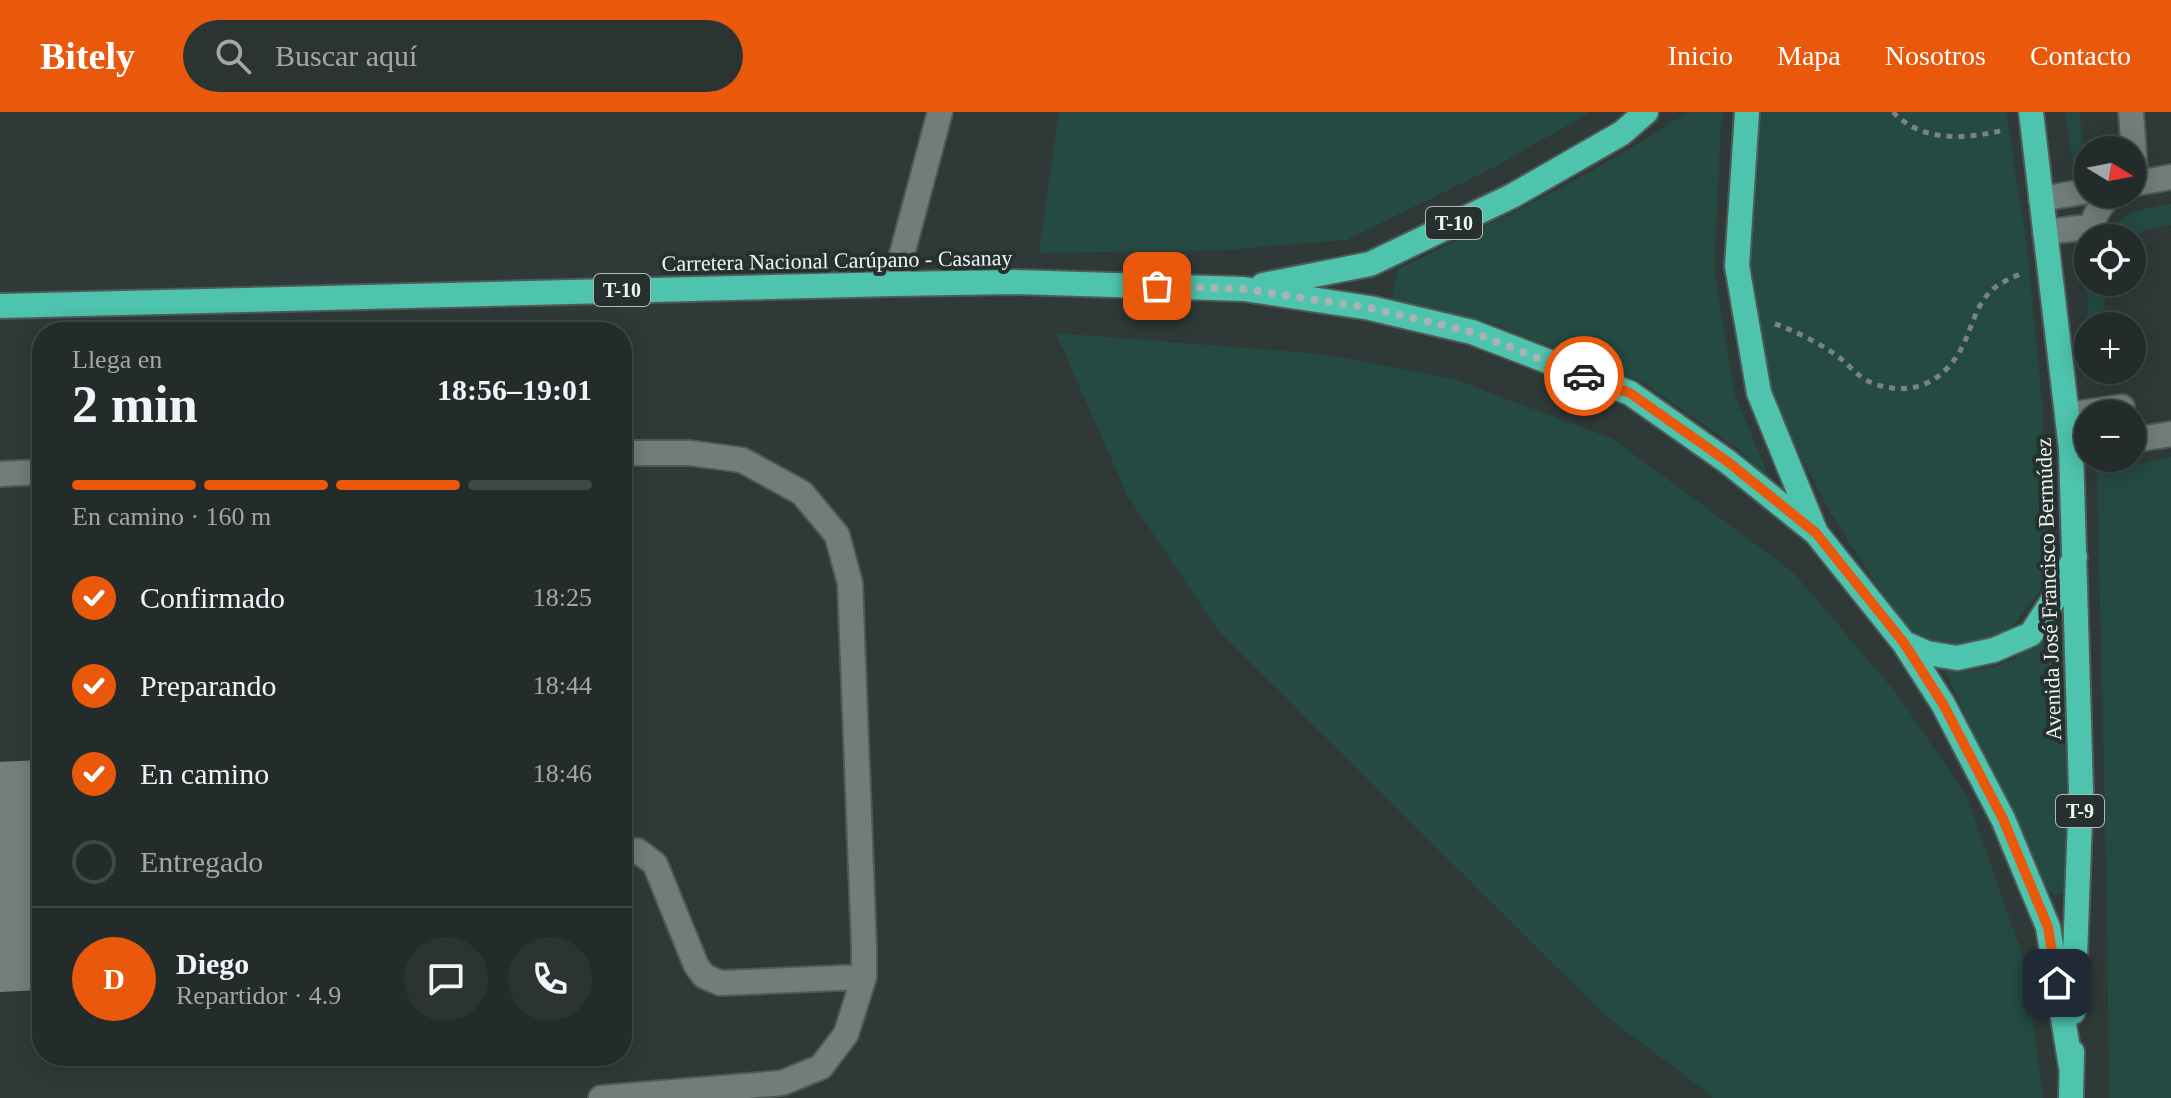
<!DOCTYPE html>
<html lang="es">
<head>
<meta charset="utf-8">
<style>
  body { margin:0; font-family:Georgia,serif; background:#2b3432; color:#f1f3f6; height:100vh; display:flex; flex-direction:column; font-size:30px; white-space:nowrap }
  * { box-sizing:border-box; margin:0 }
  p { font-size:26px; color:#a3a7a8 }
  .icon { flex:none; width:44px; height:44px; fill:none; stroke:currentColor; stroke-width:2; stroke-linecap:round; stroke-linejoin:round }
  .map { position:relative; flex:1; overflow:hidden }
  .details { position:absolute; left:32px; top:210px; width:600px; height:744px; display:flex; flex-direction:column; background:#232c2a; border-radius:32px; box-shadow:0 4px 20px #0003,0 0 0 2px #404847 }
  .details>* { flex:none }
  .needle { width:52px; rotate:100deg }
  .tools { position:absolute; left:2074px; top:24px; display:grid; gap:16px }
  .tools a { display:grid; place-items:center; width:72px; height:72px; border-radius:50%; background:#232c2a; box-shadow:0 4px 20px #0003,0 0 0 2px #404847; font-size:40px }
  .pin { position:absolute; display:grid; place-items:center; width:68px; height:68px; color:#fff; margin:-34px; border-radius:16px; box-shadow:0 4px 12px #0006 }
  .courier { position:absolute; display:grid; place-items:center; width:80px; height:80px; margin:-40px; border:6px solid #ea580c; border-radius:50%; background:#fff; color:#222; box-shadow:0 2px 10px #0007 }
  .head em { font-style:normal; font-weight:700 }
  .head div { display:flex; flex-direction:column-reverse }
  .head { display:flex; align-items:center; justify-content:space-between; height:136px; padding:0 40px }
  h1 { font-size:52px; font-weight:700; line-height:60px }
  .bar { display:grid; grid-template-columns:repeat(4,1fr); gap:12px 8px; align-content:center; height:96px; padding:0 40px }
  .bar i { height:10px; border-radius:6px; background:#404847 }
  .bar .current { background:#ea580c }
  .bar p { grid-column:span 4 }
  .line { display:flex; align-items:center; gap:20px; padding:0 40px; border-top:2px solid #404847 }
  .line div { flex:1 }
  .round { display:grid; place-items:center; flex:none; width:84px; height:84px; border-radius:42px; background:#2b3432 }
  ol { padding:0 40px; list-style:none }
  li { display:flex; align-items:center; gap:24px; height:88px }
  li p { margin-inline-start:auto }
  li .icon { padding:8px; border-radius:50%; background:#ea580c; color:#fff; stroke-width:4 }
  li:last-child { color:#a3a7a8 }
  li i { width:44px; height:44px; border:4px solid #404847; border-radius:50% }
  header { display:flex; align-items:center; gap:48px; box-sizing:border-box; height:112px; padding:0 40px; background:#ea580c; color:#fff }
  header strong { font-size:38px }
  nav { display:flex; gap:44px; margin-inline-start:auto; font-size:28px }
  .search { width:560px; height:72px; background:#2b3432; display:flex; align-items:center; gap:20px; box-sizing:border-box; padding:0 28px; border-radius:44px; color:#a3a7a8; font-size:30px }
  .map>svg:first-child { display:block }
  .green { fill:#244a42 }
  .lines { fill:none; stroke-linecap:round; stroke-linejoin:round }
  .runway { stroke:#747e7c; stroke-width:230 }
  .minor-casing { stroke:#4f5956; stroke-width:28 }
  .highway-casing { stroke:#4f5956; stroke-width:28 }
  .path { stroke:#7a8381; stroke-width:5; stroke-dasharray:6 6; stroke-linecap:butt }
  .minor { stroke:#707d7a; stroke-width:24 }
  .highway { stroke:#4ec3ad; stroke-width:24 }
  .done { stroke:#aab3b1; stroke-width:8; stroke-dasharray:0 14.4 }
  .route { stroke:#ea580c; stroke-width:10 }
  .labels { text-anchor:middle; stroke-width:8; stroke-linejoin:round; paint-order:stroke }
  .shield { fill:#26302e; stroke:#b1b9b7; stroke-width:2 }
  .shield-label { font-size:20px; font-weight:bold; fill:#edf4f2 }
  .street-label { font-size:22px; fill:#edf4f2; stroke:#26302e }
</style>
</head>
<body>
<header>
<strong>Bitely</strong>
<div class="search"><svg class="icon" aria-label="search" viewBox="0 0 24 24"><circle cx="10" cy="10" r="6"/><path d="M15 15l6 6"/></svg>Buscar aquí</div>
<nav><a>Inicio</a><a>Mapa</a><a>Nosotros</a><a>Contacto</a></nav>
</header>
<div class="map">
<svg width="2171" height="986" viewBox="0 0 2171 986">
  <rect width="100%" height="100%" fill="#2f3a38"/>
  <!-- green -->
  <path class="green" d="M 1059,0 L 1591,0 L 1487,59 L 1346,128 L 1225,138 L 1039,141 Z
    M 1688,0 L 1724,0 L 1721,12 L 1714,156 L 1735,283 L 1774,377 L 1741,339 L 1643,270 L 1485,209 L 1392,188 L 1398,157 C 1497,109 1596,62 1688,0 Z
    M 1760,0 L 2006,0 L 2027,135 L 2042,291 L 2050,443 L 2039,480 L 2010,517 L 1994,524 L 1958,532 L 1928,527 L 1905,517 L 1830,400 L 1767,280 L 1746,156 L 1756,14 Z
    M 2065,0 L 2079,0 L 2088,67 L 2074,60 Z
    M 2171,92 L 2171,113 L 2146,118 L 2132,126 L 2109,126 C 2116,100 2147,95 2171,92 Z
    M 2088,168 L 2088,170 L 2106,170 L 2104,214 L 2088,214 L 2087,173 Z
    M 1056,221 L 1322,242 L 1454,267 L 1613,327 L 1793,460 L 1897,582 L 1967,685 L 2025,851 L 2043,986 L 1712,986 L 1710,982 L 1603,902 L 1217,517 L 1127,383 Z
    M 2171,345 L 2171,986 L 2109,986 L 2107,795 L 2097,361 Z
    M 2065,507 L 2073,611 L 2063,782 L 2054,784 L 2049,779 L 2020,723 L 1943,554 C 1953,556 1964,559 1974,558 C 2013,555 2038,533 2065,507 Z"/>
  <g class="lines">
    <!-- runway -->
    <path class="runway" d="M 0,765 L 42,763"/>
    <!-- minor casing -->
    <g class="minor-casing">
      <path id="minor" d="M 2131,0 L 2136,71
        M 2132,72 L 2171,65
        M 2041,87 L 2088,79
        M 2045,120 L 2080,116 L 2092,120
        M 2094,126 C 2089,108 2099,94 2112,82
        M 894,172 L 940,0
        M 2067,303 L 2122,295
        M 2132,328 L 2171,322
        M 2071,337 L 2088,335
        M 0,362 L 42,360
        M 622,738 L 638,739 L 655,752 L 696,853 L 704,864 L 720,871 L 864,865
        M 601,986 L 782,971 L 821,955 L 846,922 L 864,865 L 864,835 L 850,471 L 837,423 L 802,381 L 742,348 L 690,341 L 622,341"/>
    </g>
    <!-- highway casing -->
    <g class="highway-casing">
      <path id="highway" d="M 1747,0 L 1737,154 L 1759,281 L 1816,421 L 1904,531 L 1943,592 L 2003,707 L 2048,815 L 2071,955
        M 2031,0 L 2071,337 L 2081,679 L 2073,900
        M 1263,173 L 1370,152 L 1512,84 L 1622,21 L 1646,0
        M 0,194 L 894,172 L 1014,170 L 1244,177 L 1370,196 L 1472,220 L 1630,281 L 1728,350 L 1816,421
        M 1904,531 L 1927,541 L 1957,546 L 1994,538 L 2031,522 L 2052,490 L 2075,445
        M 2071,986 L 2072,940"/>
    </g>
    <!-- path -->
    <path class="path" d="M 1893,0 C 1922,31 1967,27 2004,18
      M 1775,212 C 1794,218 1825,234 1840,246 C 1852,256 1860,267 1875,272 C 1916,286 1948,267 1965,229 C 1972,213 1977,193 1990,180 C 1998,171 2012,166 2022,161"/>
    <!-- minor -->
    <use href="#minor" class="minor"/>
    <!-- highway -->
    <use href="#highway" class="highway"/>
  </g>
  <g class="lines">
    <!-- done -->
    <path class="done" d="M 1157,174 L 1244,177 L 1370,196 L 1472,220 L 1584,264"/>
    <!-- route -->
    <path class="route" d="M 1584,264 L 1630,281 L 1728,350 L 1816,421 L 1904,531 L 1943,592 L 2003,707 L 2048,815 L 2057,871"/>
  </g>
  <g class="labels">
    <!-- shield labels -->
    <g class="shield">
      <rect x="1426" y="95" width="56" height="32" rx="6"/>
      <rect x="594" y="162" width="56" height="32" rx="6"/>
      <rect x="2056" y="683" width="48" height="32" rx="6"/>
    </g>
    <g class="shield-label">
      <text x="1454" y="118">T-10</text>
      <text x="622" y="185">T-10</text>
      <text x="2080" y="706">T-9</text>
    </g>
    <!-- street labels -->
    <g class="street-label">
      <text transform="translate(837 148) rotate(-1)" y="8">Carretera Nacional Carúpano - Casanay</text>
      <text transform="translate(2048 477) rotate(-92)" y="8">Avenida José Francisco Bermúdez</text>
    </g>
  </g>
</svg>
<div class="tools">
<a><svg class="needle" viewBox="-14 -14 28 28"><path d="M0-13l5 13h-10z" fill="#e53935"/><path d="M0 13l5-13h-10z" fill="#a3a7a8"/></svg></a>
<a><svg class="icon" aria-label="locate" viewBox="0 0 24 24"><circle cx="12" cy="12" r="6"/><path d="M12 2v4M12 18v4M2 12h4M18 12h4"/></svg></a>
<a>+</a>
<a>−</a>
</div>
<div class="pin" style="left:1157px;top:174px;background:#ea580c"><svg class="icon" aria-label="bag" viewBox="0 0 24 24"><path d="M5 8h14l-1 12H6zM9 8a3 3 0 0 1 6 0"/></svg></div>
<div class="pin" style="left:2057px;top:871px;background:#1f2937"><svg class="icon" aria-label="home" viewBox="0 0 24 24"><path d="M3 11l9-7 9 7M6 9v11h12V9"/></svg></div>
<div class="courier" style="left:1584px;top:264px"><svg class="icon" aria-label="car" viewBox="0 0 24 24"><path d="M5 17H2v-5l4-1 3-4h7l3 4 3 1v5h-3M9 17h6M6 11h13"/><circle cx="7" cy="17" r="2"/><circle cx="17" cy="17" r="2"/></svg></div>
<section class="details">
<div class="head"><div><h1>2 min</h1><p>Llega en</p></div><em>18:56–19:01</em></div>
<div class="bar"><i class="current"></i><i class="current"></i><i class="current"></i><i></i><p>En camino · 160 m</p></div>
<ol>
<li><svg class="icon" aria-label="check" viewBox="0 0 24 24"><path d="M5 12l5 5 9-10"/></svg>Confirmado<p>18:25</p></li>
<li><svg class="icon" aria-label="check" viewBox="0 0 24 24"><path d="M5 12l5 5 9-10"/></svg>Preparando<p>18:44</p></li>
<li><svg class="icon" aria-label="check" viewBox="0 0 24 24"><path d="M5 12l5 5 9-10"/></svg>En camino<p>18:46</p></li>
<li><i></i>Entregado</li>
</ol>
<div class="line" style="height:144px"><b class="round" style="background:#ea580c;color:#fff">D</b><div><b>Diego</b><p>Repartidor · 4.9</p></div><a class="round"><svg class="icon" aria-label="chat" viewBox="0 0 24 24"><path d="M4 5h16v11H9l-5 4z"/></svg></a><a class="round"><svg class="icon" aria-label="phone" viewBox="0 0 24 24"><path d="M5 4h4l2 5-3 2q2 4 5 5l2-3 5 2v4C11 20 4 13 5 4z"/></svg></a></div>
</section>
</div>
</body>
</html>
